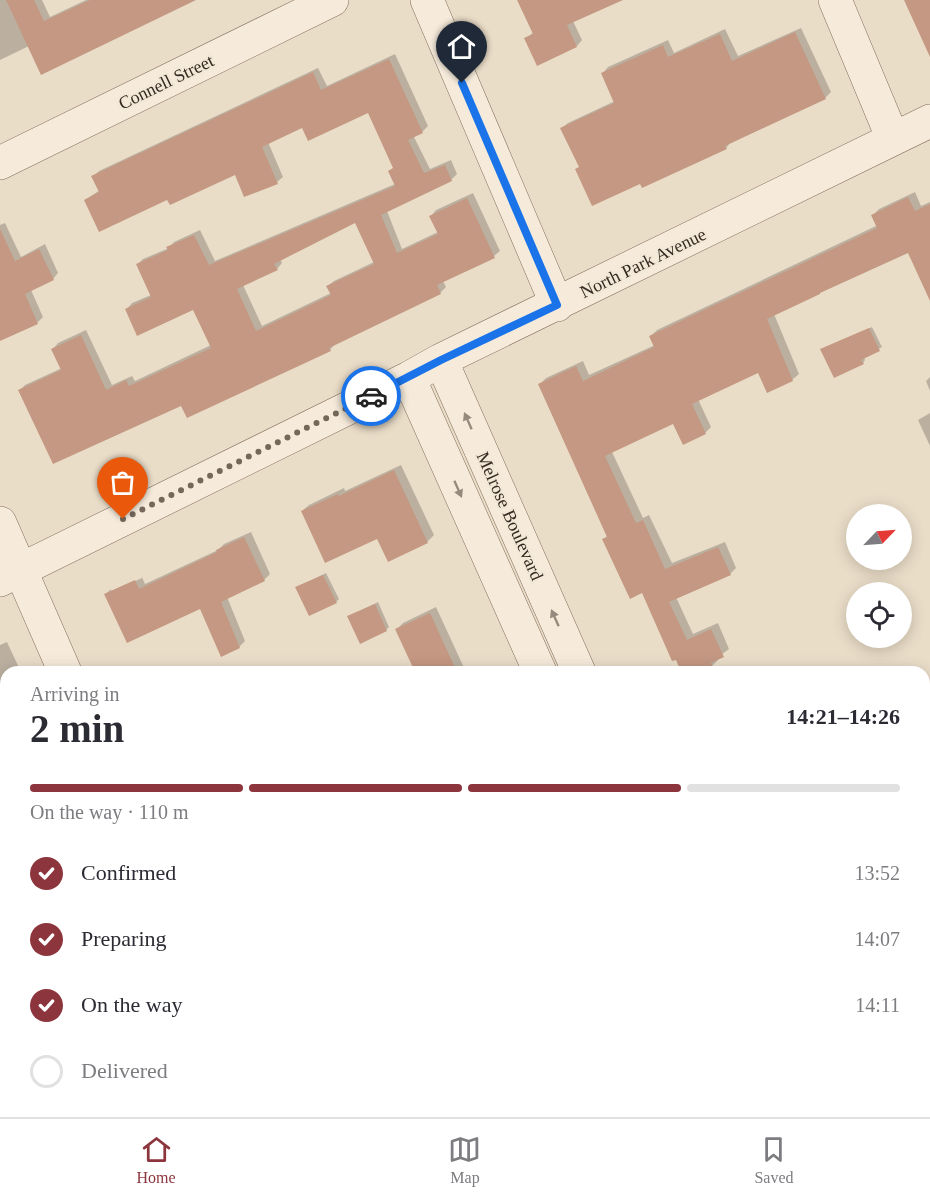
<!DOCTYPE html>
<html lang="en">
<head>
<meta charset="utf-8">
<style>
  body { margin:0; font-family:"Times New Roman",serif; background:#f7f7f7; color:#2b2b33; height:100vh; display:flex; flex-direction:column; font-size:22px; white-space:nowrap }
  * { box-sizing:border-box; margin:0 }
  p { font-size:20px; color:#7c7c81 }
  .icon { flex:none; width:33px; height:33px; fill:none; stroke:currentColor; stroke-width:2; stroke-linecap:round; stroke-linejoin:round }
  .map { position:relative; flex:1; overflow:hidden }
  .sheet { position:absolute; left:0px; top:666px; width:930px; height:452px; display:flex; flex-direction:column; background:#fff; border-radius:18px 18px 0 0; box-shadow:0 3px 15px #0003 }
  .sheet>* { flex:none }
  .needle { width:39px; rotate:65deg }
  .buttons { position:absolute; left:846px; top:504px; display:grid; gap:12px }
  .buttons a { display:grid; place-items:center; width:66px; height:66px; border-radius:50%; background:#fff; box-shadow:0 3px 15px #0003; font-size:30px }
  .pin { position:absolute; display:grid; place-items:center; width:51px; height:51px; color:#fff; margin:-62px -26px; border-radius:50% 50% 50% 0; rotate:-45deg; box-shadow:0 0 6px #0007 }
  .pin .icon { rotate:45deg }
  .courier { position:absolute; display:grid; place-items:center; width:60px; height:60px; margin:-30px; border:4px solid #1a73e8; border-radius:50%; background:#fff; color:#222; box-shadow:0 2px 8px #0007 }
  .summary em { font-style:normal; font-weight:700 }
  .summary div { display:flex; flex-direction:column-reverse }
  .summary { display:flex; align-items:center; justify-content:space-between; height:102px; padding:0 30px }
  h1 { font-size:39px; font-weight:700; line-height:45px }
  .bar { display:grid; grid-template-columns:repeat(4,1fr); gap:9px 6px; align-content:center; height:72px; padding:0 30px }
  .bar i { height:8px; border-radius:4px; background:#e1e1e2 }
  .bar .on { background:#8d353d }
  .bar p { grid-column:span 4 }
  ol { padding:0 30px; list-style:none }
  li { display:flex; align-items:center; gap:18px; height:66px }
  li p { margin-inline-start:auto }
  li .icon { padding:6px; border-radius:50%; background:#8d353d; color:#fff; stroke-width:4 }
  li:last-child { color:#7c7c81 }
  li i { width:33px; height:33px; border:3px solid #e1e1e2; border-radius:50% }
  .tabs { display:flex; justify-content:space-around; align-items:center; height:84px; border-top:2px solid #e1e1e2; background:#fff; font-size:16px; color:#7c7c81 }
  .tabs a { display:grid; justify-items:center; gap:3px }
  .tabs .on { color:#8d353d }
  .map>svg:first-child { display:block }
  .shadow { fill:#0003; fill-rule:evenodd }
  .building { fill:#c49882; fill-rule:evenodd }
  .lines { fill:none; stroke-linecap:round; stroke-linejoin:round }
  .street-casing { stroke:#846f5f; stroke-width:34 }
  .street { stroke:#f6ebdb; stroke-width:33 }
  .oneway { fill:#968a7e }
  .done { stroke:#75685b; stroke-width:6; stroke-dasharray:0 10.8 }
  .route { stroke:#1a73e8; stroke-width:8 }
  .labels { text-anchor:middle; stroke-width:4.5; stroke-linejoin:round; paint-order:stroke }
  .street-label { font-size:18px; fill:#362921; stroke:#f2e8d7 }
</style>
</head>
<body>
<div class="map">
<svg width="930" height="1117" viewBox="0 0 930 1117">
  <rect width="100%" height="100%" fill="#eaddc8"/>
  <!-- shadow -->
  <path class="shadow" d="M 0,0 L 42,0 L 50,17 L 86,0 L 193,0 L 29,46 L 0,60 Z
    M 519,0 L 610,0 L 573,21 L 582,40 L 577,46 L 525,39 L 534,32 Z
    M 801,28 L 831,92 L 825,98 L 731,142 L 726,148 L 641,182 L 580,166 L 562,128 L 568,123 L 615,101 L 603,73 L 608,67 L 668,40 L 674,53 L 725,29 L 738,56 Z
    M 395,54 L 428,126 L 422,132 L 413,135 L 430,169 L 451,160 L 457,174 L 451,180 L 387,211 L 402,249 L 438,232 L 431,216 L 436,210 L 473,193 L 500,251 L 494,256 L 443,281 L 446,287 L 440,293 L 335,344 L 330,350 L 182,404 L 20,390 L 25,385 L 62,368 L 53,349 L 58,343 L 86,330 L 112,385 L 132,376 L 135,381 L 211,345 L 194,308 L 127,309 L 132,303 L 151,295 L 138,264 L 143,259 L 169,248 L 174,242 L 200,230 L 215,261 L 395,184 L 394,167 L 368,111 L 303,126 L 268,142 L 283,177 L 277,182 L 235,173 L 168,198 L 85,200 L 100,190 L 93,177 L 99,171 L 318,68 L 327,86 ZM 356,221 L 374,262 L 334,281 L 328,286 L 331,293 L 262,326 L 243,285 L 277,269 L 282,263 L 280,259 Z
    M 915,192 L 921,206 L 930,202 L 930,297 L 909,251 L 774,314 L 799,374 L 792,380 L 759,371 L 698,399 L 711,427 L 705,433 L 674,422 L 612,452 L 643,518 L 649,515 L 672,563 L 725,542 L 736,568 L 730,574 L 676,597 L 693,634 L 718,623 L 729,649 L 717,658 L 718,660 L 711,667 L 713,672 L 683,672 L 643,591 L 604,539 L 608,535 L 539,385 L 546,378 L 583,361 L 589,375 L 655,345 L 651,336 L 657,330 L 878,225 L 873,215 L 879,209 Z
    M 5,223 L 21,257 L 45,244 L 58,273 L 53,279 L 31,290 L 43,317 L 38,322 L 0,339 L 0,225 Z
    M 872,327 L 882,347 L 864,357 L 865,360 L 863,363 L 822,349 Z
    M 930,377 L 930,391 L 926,381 Z
    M 930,413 L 930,446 L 918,420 Z
    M 401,465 L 434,535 L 427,542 L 302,511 L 309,505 L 344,488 L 345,491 Z
    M 251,532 L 270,574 L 264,580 L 227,597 L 245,641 L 239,647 L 201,607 L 106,594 L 111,589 L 111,592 L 142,578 L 141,575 L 111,589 L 141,575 L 145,584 L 218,550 L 224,544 Z
    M 326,573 L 339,599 L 336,602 L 297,587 Z
    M 378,602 L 389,627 L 386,630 L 349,616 Z
    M 436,607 L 466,672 L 417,672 L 397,629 L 403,623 Z
    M 7,642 L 21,672 L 6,672 L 6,698 L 0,701 L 0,645 Z
    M 6,779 L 6,835 L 1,837 L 0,781 Z
    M 6,934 L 6,962 L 0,949 L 0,938 Z
    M 6,1022 L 6,1057 L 0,1059 L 0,1025 Z
    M 930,1098 L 930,1117 L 896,1117 L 901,1112 L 924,1112 L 924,1100 Z
    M 40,1112 L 56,1112 L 59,1117 L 28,1117 Z
    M 163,1112 L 218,1112 L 221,1117 L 166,1117 Z
    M 333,1112 L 371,1112 L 374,1117 L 335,1117 Z
    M 391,1112 L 452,1112 L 444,1117 L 380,1117 Z
    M 529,1112 L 570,1112 L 573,1117 L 532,1117 Z
    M 614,1112 L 636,1112 L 625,1117 L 617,1117 Z"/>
  <!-- building -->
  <path class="building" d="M 6,0 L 34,0 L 44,21 L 90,0 L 196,0 L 41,75 Z
    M 517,0 L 623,0 L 567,25 L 577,47 L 537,66 L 524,38 L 533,34 Z
    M 904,0 L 930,0 L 930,57 Z
    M 795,32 L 826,99 L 725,146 L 727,149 L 642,188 L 640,184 L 592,206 L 575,169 L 579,167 L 560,128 L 614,103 L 601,73 L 663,45 L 668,57 L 720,34 L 732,61 Z
    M 389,59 L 423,133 L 408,140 L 424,173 L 445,165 L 452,181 L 381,215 L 397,253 L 438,234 L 429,216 L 467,198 L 495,258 L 437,285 L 441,294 L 329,348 L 331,351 L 187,418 L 181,406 L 53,464 L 18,390 L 61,370 L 51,349 L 81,335 L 106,390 L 126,380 L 129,386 L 211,348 L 193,310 L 137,336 L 125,309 L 151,297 L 136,264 L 168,250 L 166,247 L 194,235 L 209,265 L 395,186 L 388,171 L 393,168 L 368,113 L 308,141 L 302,128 L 262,147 L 278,184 L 244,197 L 235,175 L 170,205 L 167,200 L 99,232 L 84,200 L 99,192 L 91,176 L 313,72 L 321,90 ZM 355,223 L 374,264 L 326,286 L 331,295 L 256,331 L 237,289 L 278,270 L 274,264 Z
    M 908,197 L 915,211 L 930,204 L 930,301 L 908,253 L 820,293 L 820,294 L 767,319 L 793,381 L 767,393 L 758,373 L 692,404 L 706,434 L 683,445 L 673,424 L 605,456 L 636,523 L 643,520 L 665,569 L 718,547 L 731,575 L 669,602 L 687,640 L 711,629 L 724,657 L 711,663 L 714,672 L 681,672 L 676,660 L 672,661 L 642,593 L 630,599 L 602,539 L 607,537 L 538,384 L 576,366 L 583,381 L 654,347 L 649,336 L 877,228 L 871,215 Z
    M 0,229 L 15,261 L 39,249 L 54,280 L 25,294 L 38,324 L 0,341 Z
    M 869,328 L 880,351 L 861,360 L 864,364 L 834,378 L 820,349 Z
    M 394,470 L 428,543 L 388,562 L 377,539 L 325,563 L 301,511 L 338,494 L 339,496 Z
    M 244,537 L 265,581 L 221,602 L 240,648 L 221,657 L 200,609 L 127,643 L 104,594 L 135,580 L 139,589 L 217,552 L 216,550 Z
    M 323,575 L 337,603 L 309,616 L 295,587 Z
    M 375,604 L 387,631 L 360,644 L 347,616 Z
    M 430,613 L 457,672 L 415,672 L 395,629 Z"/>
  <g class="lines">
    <!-- street casing -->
    <g class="street-casing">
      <path id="street" d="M 427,0 L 557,305
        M 835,0 L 893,139
        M 0,163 L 332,0
        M 441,360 L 579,672
        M 409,378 L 540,672
        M 0,523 L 65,672
        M 0,580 L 409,378 L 441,360 L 930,121
        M 924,1029 L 930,1026
        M 256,1112 L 259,1117
        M 731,1117 L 742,1112"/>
    </g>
    <!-- street -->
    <use href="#street" class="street"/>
  </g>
  <!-- one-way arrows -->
  <defs><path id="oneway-solid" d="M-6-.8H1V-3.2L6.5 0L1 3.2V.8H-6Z" transform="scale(1.5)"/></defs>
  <g class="oneway">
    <use href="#oneway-solid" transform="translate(468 421) rotate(-114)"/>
    <use href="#oneway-solid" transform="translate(458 489) rotate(66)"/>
    <use href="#oneway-solid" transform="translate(555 618) rotate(-114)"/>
  </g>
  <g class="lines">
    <!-- done -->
    <path class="done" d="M 123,519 L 371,396"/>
    <!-- route -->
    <path class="route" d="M 371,396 L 441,360 L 557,305 L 462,83"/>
  </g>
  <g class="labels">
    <!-- street labels -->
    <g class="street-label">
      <text transform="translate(166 82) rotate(-26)" y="6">Connell Street</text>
      <text transform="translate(643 263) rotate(-26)" y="6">North Park Avenue</text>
      <text transform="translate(510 516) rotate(66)" y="6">Melrose Boulevard</text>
    </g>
  </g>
</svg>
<div class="buttons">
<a><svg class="needle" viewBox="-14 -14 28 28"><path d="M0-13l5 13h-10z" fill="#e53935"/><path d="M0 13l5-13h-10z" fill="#7c7c81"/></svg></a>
<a><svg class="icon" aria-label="locate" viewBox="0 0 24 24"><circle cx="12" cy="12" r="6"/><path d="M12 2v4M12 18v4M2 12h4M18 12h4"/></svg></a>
</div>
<div class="pin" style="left:123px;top:519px;background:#ea580c"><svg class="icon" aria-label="bag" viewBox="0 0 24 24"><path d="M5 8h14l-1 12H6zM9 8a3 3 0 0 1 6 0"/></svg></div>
<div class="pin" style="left:462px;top:83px;background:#1f2937"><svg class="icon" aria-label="home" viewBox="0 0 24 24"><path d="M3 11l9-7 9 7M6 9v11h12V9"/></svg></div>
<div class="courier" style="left:371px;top:396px"><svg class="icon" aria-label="car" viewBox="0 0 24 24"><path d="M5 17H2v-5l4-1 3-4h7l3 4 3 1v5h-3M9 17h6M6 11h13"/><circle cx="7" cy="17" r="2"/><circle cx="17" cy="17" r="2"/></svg></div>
<section class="sheet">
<div class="summary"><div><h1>2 min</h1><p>Arriving in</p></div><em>14:21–14:26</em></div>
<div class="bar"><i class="on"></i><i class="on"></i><i class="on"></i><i></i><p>On the way · 110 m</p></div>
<ol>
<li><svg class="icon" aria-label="check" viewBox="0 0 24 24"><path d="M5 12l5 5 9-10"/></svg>Confirmed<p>13:52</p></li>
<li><svg class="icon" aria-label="check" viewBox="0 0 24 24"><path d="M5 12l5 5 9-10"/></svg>Preparing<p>14:07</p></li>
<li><svg class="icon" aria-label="check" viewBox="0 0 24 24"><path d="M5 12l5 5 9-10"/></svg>On the way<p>14:11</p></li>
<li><i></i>Delivered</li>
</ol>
</section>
</div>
<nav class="tabs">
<a class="on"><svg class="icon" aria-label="home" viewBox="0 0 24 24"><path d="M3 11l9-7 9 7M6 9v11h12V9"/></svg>Home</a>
<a><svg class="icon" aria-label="map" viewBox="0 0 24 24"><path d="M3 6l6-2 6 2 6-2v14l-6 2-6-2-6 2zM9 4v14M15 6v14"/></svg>Map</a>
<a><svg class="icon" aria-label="saved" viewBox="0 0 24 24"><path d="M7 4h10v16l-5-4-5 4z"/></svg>Saved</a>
</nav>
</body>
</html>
